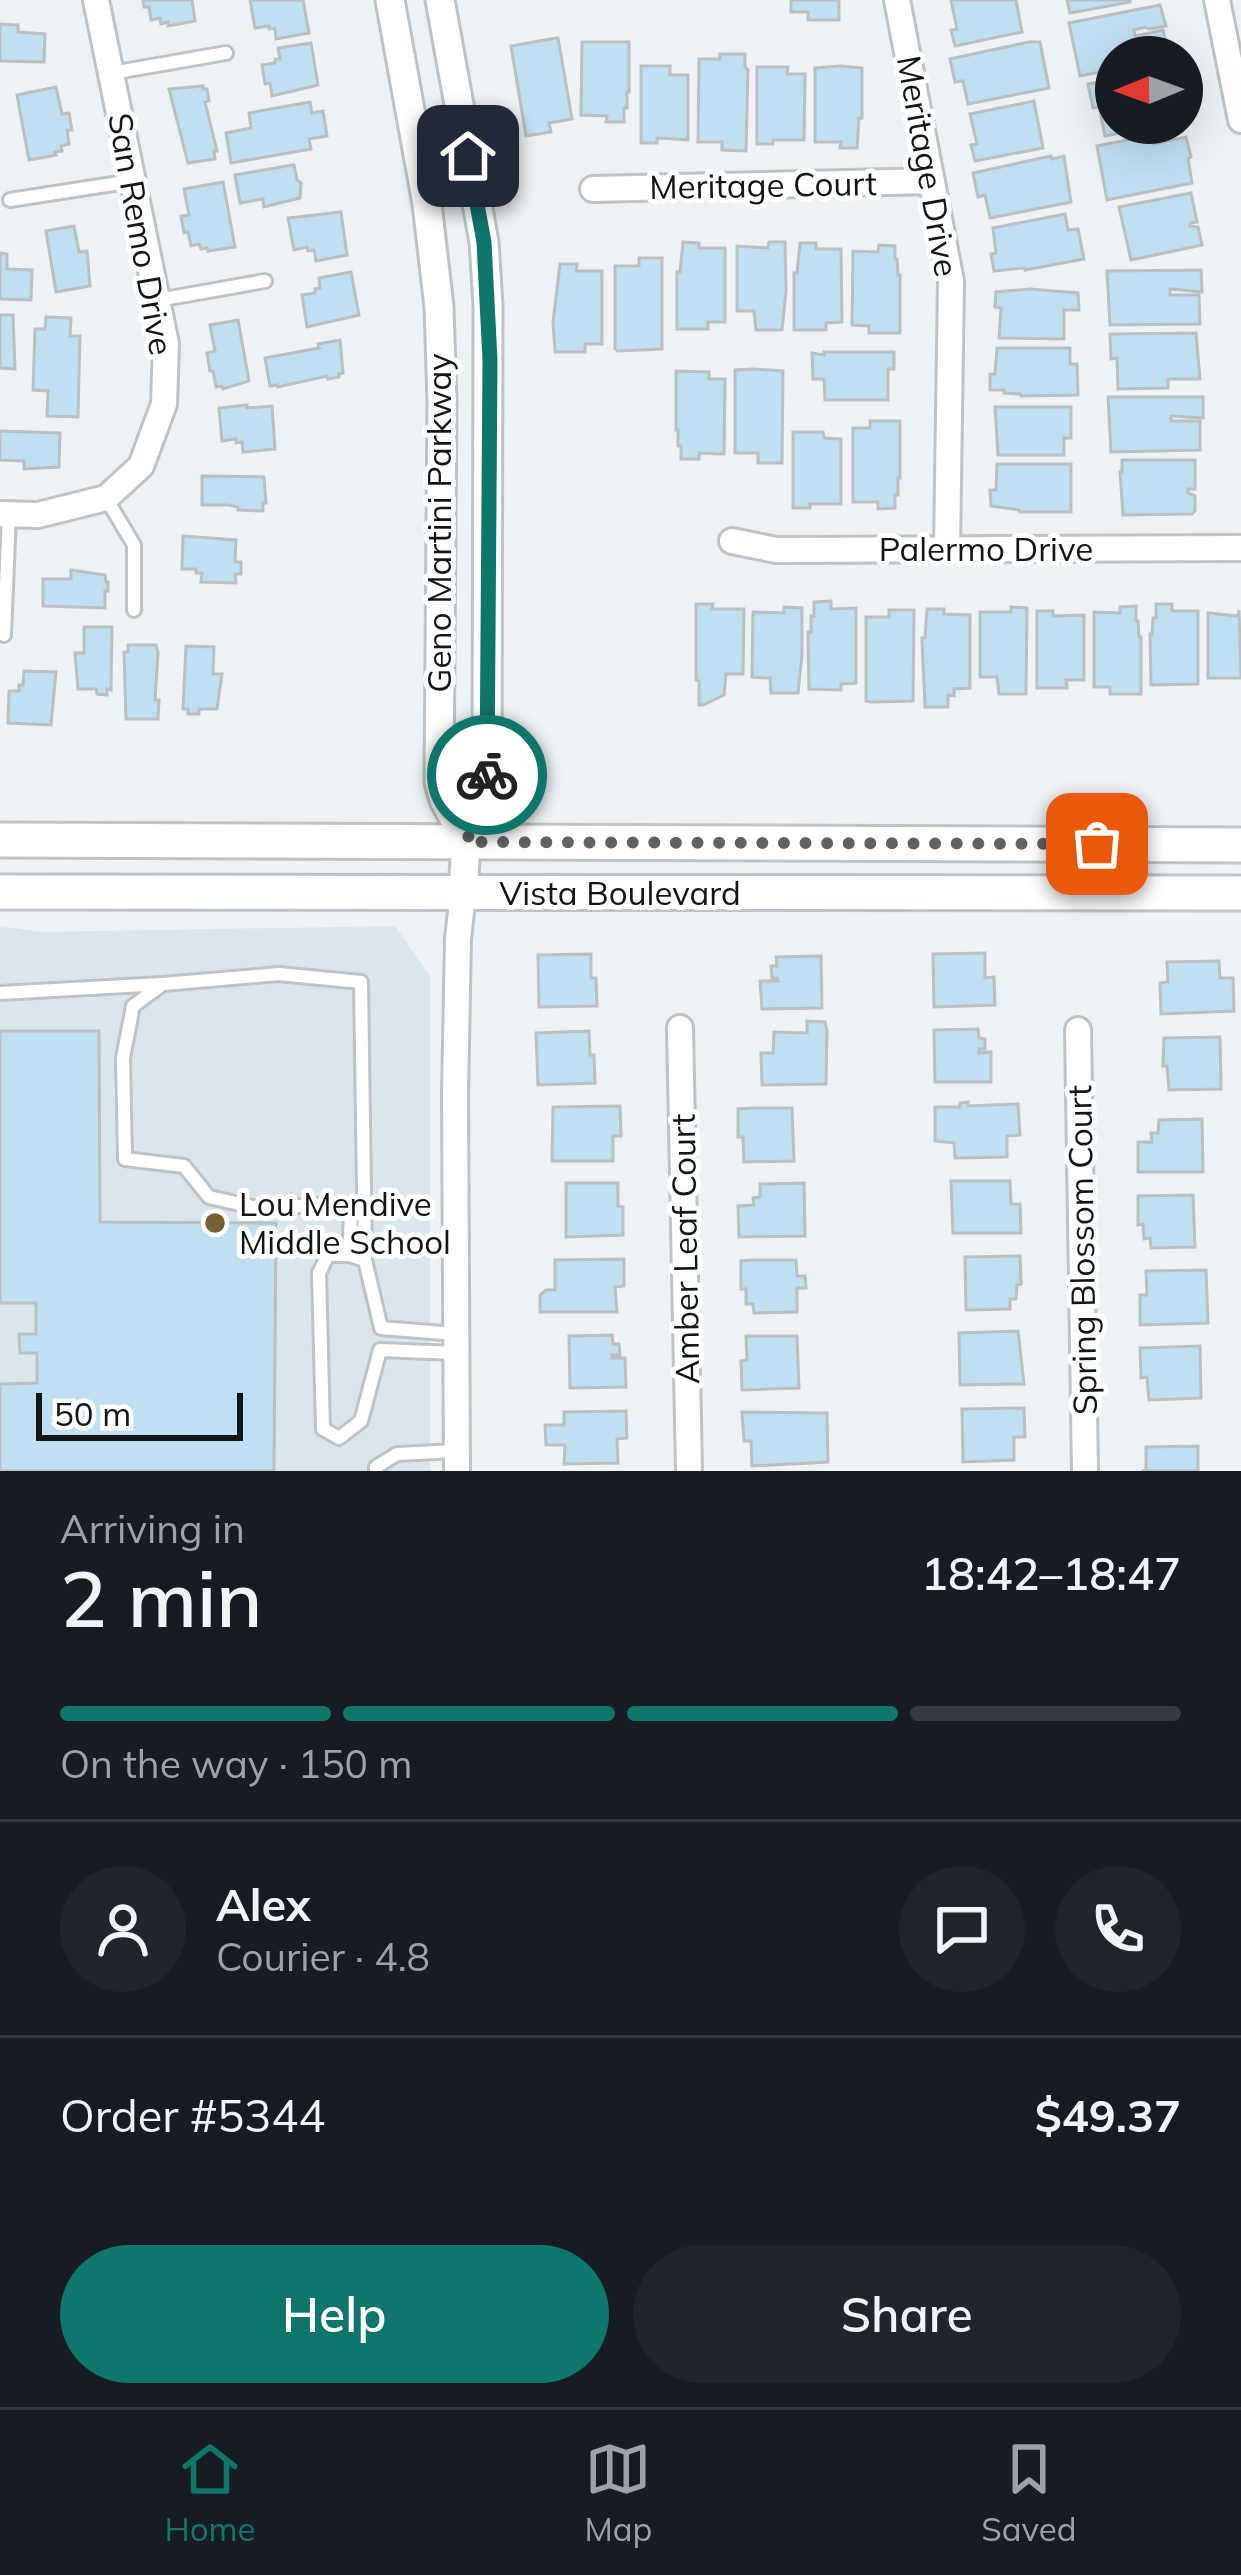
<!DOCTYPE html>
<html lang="en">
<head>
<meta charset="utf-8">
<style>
  body { margin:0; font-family:Mulish,sans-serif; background:#20242c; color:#f1f3f6; height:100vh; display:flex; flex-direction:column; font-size:45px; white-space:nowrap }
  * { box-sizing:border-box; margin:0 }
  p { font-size:39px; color:#9ea1a6 }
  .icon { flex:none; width:66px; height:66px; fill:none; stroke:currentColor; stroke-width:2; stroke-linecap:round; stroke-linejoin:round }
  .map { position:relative; height:1471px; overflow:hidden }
  .sheet { display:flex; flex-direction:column; background:#171b24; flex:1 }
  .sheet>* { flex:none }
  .needle { width:78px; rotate:269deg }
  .buttons { position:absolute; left:1095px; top:36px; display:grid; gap:24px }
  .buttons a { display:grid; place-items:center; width:108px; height:108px; border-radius:50%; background:#171b24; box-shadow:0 12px 48px #0002; font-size:60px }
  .scale { position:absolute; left:36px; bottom:30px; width:207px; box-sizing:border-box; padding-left:12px; border:6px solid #131516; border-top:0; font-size:33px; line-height:42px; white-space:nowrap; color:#131516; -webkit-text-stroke:9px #fdfeff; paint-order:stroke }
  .pin { position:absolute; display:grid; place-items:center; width:102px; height:102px; color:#fff; margin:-51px; border-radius:24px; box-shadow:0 6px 18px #0006 }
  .courier { position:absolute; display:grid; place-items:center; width:120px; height:120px; margin:-60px; border:9px solid #0f766e; border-radius:50%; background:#fff; color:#222; box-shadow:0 3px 15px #0007 }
  .summary em { font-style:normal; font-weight:600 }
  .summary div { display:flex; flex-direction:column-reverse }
  .summary { display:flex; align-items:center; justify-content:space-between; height:204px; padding:0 60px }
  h1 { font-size:78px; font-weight:600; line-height:90px }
  .bar { display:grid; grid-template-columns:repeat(4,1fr); gap:18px 12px; align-content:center; height:144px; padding:0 60px }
  .bar i { height:15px; border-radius:9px; background:#363941 }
  .bar .active { background:#0f766e }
  .bar p { grid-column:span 4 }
  .line { display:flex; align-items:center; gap:30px; padding:0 60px; border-top:3px solid #363941 }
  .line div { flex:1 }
  .round { display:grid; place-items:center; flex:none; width:126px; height:126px; border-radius:63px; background:#20242c }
  .primary-button { display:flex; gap:24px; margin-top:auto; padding:24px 60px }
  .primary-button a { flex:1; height:138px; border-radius:72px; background:#0f766e; color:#fff; font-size:48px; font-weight:600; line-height:138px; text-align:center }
  .primary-button a+a { background:#20242c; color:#f1f3f6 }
  .tab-bar { display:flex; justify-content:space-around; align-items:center; height:168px; border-top:3px solid #363941; background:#171b24; font-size:33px; color:#9ea1a6 }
  .tab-bar a { display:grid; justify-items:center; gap:6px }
  .tab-bar .active { color:#0f766e }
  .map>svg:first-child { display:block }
  .built { fill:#d9e6ee }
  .building { fill:#bfdff2; stroke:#b9bfc2; stroke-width:3 }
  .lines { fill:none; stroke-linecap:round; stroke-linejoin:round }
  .service-casing { stroke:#bdc3c6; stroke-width:18 }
  .minor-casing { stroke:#bdc3c6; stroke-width:30 }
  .tertiary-casing { stroke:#bdc3c6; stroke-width:33 }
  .secondary-casing { stroke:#bdc3c6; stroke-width:39 }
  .service { stroke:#fff; stroke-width:12 }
  .minor { stroke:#fff; stroke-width:24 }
  .tertiary { stroke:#fff; stroke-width:27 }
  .secondary { stroke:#fff; stroke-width:33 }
  .done { stroke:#5f6264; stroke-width:12; stroke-dasharray:0 21.6 }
  .route { stroke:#0f766e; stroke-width:15 }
  .poi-dot { fill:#796131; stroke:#fdfeff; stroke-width:4.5 }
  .labels { text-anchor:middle; stroke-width:10; stroke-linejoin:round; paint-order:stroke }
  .street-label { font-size:33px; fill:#131516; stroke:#fdfeff }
  .poi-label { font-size:33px; fill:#131516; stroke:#fdfeff; text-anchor:start }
</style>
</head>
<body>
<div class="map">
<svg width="1241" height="1471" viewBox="0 0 1241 1471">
  <rect width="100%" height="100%" fill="#ecf2f5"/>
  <!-- built -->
  <path class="built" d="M 0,926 L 41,932 L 395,926 L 430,976 L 430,1471 L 0,1471 Z"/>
  <!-- building -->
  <path class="building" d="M 143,0 L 192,0 L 195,21 L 168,26 L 168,22 L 161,24 L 160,18 L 151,20 L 149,7 L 144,7 Z
    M 250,0 L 303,0 L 309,33 L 276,39 L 275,28 L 269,29 L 269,26 L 255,28 Z
    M 791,0 L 839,0 L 839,20 L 808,20 L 808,12 L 791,12 Z
    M 951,0 L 1016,0 L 1022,32 L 955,46 L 951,30 L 957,29 Z
    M 1067,0 L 1130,0 L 1130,2 L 1070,13 Z
    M 1160,5 L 1166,26 L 1149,29 L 1145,27 L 1134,30 L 1135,36 L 1163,30 L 1169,57 L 1116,57 L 1116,69 L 1080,76 L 1069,23 Z
    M 0,24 L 18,25 L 18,32 L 45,34 L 44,62 L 0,61 Z
    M 556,38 L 558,38 L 572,119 L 549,123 L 551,132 L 526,136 L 511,46 Z
    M 582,42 L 629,42 L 629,92 L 627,92 L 627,108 L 624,108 L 624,122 L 606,122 L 607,116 L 581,115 Z
    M 1029,42 L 1040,42 L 1049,88 L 968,104 L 963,81 L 955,82 L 950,59 Z
    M 311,43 L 318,85 L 272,96 L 270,83 L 265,84 L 262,65 L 275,63 L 275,59 L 280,59 L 278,48 Z
    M 720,54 L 745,54 L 745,67 L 748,70 L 746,151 L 722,150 L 722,142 L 698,142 L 699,59 L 720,59 Z
    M 641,66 L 670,66 L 670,75 L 688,75 L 688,140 L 657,138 L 657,143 L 641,143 Z
    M 841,66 L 862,68 L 862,118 L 859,118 L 857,148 L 840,148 L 841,142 L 815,142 L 815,68 Z
    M 757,67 L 788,67 L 787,74 L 805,74 L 804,140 L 773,140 L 773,144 L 757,144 Z
    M 1116,79 L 1116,123 L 1154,123 L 1154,126 L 1105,136 L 1099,107 L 1093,108 L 1088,84 Z
    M 203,86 L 203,89 L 207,89 L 209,101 L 205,102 L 217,151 L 214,151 L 215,159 L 188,163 L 169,89 Z
    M 56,87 L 62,114 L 69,113 L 72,130 L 67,130 L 69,144 L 61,146 L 62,151 L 55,152 L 56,155 L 29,160 L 17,95 Z
    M 1034,101 L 1043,148 L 975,161 L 971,145 L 977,144 L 970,114 Z
    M 310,102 L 312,113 L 323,111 L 327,136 L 309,139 L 311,149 L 231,163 L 226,133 L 251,128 L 249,113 Z
    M 1153,135 L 1154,144 L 1186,137 L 1191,157 L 1188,159 L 1192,183 L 1107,200 L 1097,146 Z
    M 1051,156 L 1052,159 L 1064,156 L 1071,202 L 990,218 L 985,195 L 978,197 L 973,173 Z
    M 292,165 L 294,165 L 297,180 L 301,183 L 300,198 L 264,207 L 263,199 L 240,203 L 235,175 Z
    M 223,182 L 235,247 L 208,251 L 207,248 L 201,249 L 199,244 L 191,246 L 188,232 L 184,233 L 181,216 L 189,215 L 184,189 Z
    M 1191,193 L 1197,222 L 1190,223 L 1190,226 L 1198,227 L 1202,245 L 1131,260 L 1119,207 Z
    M 341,212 L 347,255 L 316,261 L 314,250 L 308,251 L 307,247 L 294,250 L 288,218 Z
    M 1065,214 L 1068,230 L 1078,229 L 1084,259 L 1025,270 L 1024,268 L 994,271 L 991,254 L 996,253 L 993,228 Z
    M 74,226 L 79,252 L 87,251 L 90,286 L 56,292 L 46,231 Z
    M 683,242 L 699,243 L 699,248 L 725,248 L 725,322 L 708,322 L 708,329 L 677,329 L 677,272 L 680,272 Z
    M 769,242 L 785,242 L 786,291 L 782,330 L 756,330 L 754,311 L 737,311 L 737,246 L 768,248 Z
    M 800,243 L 816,243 L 816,249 L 841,249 L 842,322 L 826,323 L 826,330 L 794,330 L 794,273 L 797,273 Z
    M 879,245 L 895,246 L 895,259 L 897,259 L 898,275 L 900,275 L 900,333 L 869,333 L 869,326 L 852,325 L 853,251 L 878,252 Z
    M 0,253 L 7,254 L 7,269 L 32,270 L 31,300 L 0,299 Z
    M 639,258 L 662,258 L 662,349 L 618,351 L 615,349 L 615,266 L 639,266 Z
    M 560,264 L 577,264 L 576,271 L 602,271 L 602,344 L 585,344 L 585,352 L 555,352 L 553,322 Z
    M 1201,270 L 1202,292 L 1170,289 L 1170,295 L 1199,295 L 1200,324 L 1110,325 L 1107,271 Z
    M 351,272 L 359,315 L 307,327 L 302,295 L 315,293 L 315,289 L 320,288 L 319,278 Z
    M 1030,289 L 1078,293 L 1079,310 L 1064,310 L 1064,339 L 999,338 L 1001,308 L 995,307 L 996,292 Z
    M 0,315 L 13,315 L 15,369 L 0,368 Z
    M 46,317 L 71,318 L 70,336 L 80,336 L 78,417 L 47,416 L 48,391 L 33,390 L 35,329 L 45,329 Z
    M 238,320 L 249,381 L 223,389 L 222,386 L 216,387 L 213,371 L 210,371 L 207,353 L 215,351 L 210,325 Z
    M 1196,333 L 1200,379 L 1168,379 L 1168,388 L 1118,389 L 1117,358 L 1111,359 L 1110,334 Z
    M 340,340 L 343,373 L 339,374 L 339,377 L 328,379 L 327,376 L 278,387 L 278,385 L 270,386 L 265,358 L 319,348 L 318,344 Z
    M 997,348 L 1070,348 L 1070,364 L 1077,364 L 1078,395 L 1021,396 L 1020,394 L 1004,393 L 1004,390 L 990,390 L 990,374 L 995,374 Z
    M 824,352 L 894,352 L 894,369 L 888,369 L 888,400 L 825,400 L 824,379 L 813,379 L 812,353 L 824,355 Z
    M 753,369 L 783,371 L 782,463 L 758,463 L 758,453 L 735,453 L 735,370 Z
    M 676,371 L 709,372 L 709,379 L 725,379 L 724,454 L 699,453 L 699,459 L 681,459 L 681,446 L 678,446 L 678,430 L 676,430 Z
    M 1108,397 L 1203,397 L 1203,418 L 1171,416 L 1171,421 L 1200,421 L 1200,450 L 1111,452 Z
    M 247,405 L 247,408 L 272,406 L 275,449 L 243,452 L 242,442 L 236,443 L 236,439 L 222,441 L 219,408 Z
    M 995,407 L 1071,407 L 1071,438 L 1064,438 L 1064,455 L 998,455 Z
    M 870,421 L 900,421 L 900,478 L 898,478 L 898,495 L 895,495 L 895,508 L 878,509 L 878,502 L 853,502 L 853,428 L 870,428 Z
    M 0,431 L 60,433 L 59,467 L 24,469 L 24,461 L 0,460 Z
    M 793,432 L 823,432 L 824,438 L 841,439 L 841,504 L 810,504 L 810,508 L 793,508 Z
    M 1122,460 L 1195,460 L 1195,489 L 1188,489 L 1188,493 L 1195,496 L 1195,511 L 1192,514 L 1123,515 L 1120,472 L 1122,472 Z
    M 997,464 L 1071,464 L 1071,512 L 1020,512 L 1019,510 L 991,506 L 990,490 L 996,490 Z
    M 202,476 L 264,477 L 266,503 L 263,503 L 263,511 L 238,510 L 238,507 L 228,505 L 202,505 Z
    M 183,536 L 236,540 L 235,562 L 241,562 L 241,574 L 235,574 L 236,583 L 201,582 L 202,573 L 196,573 L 196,569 L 182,569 Z
    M 71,570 L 105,575 L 106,582 L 108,582 L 108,591 L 105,591 L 105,608 L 43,606 L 43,579 L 71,579 Z
    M 831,601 L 831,609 L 856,608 L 856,683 L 841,684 L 841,690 L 809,689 L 808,632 L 811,632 L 811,616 L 814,616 L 814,602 Z
    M 696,604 L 713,604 L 712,609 L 744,609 L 743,674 L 726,674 L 724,695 L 703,705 L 699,705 L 699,681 L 696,680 Z
    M 1156,604 L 1172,604 L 1172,611 L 1198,611 L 1198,684 L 1151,685 L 1150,634 L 1152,634 L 1153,618 L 1156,618 Z
    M 1136,606 L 1136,621 L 1138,621 L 1139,637 L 1141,637 L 1141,694 L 1110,694 L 1110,687 L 1094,687 L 1094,612 L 1120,613 L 1120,607 Z
    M 784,607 L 802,608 L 802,655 L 798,693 L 771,693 L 770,678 L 752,677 L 753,612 L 784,613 Z
    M 1011,607 L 1027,608 L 1026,694 L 999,694 L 997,677 L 980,677 L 980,612 L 1011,612 Z
    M 927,609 L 944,609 L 944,614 L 970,615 L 970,688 L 954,689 L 954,696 L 948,695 L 948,707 L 925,707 L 922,638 L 925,638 Z
    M 889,610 L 914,610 L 913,701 L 870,702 L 866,701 L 866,617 L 889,617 Z
    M 1239,610 L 1241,678 L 1208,678 L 1208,613 L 1238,616 Z
    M 1037,611 L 1053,611 L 1053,616 L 1084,615 L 1084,680 L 1066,680 L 1067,688 L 1037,688 Z
    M 84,627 L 112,627 L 111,690 L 107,689 L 107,695 L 97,694 L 96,689 L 78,689 L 75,653 L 84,653 Z
    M 128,645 L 156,645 L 158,653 L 155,700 L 159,700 L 158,719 L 126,719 L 124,652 L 128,652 Z
    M 186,646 L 214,647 L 213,674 L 222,674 L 217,709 L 199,709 L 199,714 L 188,714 L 188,709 L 183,709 Z
    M 24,671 L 56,672 L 51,725 L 8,723 L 9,691 L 19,691 L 19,685 L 23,685 Z
    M 985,953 L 985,978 L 994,977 L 995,1005 L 934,1007 L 933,954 Z
    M 591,954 L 591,978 L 596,978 L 597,1006 L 539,1007 L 538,955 Z
    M 821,956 L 822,1008 L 762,1009 L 760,981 L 778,981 L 777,978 L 772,978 L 771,966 L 777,966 L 776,957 Z
    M 1219,961 L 1220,978 L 1233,978 L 1234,1011 L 1161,1014 L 1160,983 L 1168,982 L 1167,962 Z
    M 807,1021 L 825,1022 L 827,1031 L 826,1084 L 762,1085 L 761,1053 L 773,1053 L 774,1032 L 807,1033 Z
    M 978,1029 L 979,1038 L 985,1039 L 985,1049 L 979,1049 L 979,1053 L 991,1052 L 991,1082 L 935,1082 L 934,1030 Z
    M 0,1031 L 99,1031 L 100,1222 L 276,1223 L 274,1471 L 0,1471 L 0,1384 L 37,1383 L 37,1353 L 20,1353 L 19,1334 L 36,1334 L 36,1303 L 0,1303 Z
    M 589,1031 L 590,1055 L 594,1055 L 595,1083 L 538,1085 L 536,1033 Z
    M 1220,1037 L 1221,1089 L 1169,1090 L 1167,1066 L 1163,1066 L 1164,1038 Z
    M 968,1102 L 968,1106 L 1018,1104 L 1020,1135 L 1007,1136 L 1007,1157 L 955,1158 L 954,1143 L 935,1141 L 935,1107 L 960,1107 L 960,1103 Z
    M 620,1106 L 621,1136 L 613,1136 L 613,1161 L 552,1161 L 553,1107 Z
    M 752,1108 L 792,1108 L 794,1161 L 744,1162 L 743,1137 L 738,1137 L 738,1109 Z
    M 1202,1119 L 1203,1172 L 1138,1172 L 1138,1142 L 1152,1142 L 1151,1133 L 1158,1133 L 1159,1120 Z
    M 951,1181 L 1010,1181 L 1011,1204 L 1020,1204 L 1021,1233 L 953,1233 Z
    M 566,1183 L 618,1183 L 618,1206 L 623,1207 L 623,1235 L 566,1237 Z
    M 804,1183 L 805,1236 L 739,1237 L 738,1206 L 754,1205 L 753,1198 L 760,1197 L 760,1184 Z
    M 1193,1195 L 1195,1247 L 1151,1248 L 1150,1238 L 1144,1239 L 1143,1224 L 1138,1225 L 1138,1196 Z
    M 1020,1256 L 1021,1284 L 1017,1285 L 1016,1299 L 1010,1299 L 1010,1309 L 966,1310 L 965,1257 Z
    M 624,1259 L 624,1286 L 615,1287 L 617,1312 L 540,1312 L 540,1295 L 546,1290 L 555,1290 L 555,1260 Z
    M 754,1260 L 796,1260 L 797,1276 L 805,1276 L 806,1288 L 797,1288 L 797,1312 L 754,1313 L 753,1304 L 746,1304 L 746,1289 L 741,1289 L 741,1261 Z
    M 1206,1270 L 1208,1323 L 1140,1325 L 1140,1295 L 1147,1295 L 1146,1271 Z
    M 1018,1331 L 1024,1384 L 960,1385 L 959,1333 Z
    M 612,1335 L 613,1344 L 619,1344 L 620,1355 L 612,1355 L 612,1358 L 625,1358 L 626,1387 L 570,1388 L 569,1336 Z
    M 746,1336 L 797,1336 L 799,1388 L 742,1390 L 741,1361 L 747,1360 Z
    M 1200,1346 L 1201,1398 L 1149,1400 L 1147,1377 L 1141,1378 L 1140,1348 Z
    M 1024,1408 L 1025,1437 L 1014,1437 L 1014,1460 L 963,1462 L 962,1409 Z
    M 626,1411 L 627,1438 L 617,1439 L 618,1463 L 564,1464 L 565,1445 L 546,1445 L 545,1425 L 564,1425 L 564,1412 Z
    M 742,1412 L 827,1413 L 828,1462 L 752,1466 L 751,1441 L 744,1441 Z
    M 1198,1446 L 1198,1471 L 1142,1471 L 1146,1470 L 1146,1447 Z"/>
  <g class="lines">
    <!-- service casing -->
    <g class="service-casing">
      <path id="service" d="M 111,73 L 226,53
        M 10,200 L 132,181
        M 158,300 L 265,281
        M 106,498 L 134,545 L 134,610
        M 4,635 L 9,514
        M 0,993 L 162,984
        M 349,1255 L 351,1215 L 346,1204 L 257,1208 L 209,1197 L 184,1166 L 125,1159 L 123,1058 L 133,1006 L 163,984 L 279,974 L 361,982 L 365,1260
        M 456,1353 L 380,1350 L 361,1421 L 339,1438 L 323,1429 L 319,1273 L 328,1255 L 349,1255 L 365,1260 L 381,1328 L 456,1334
        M 376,1471 L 376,1467 L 397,1454 L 457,1451"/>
    </g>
    <!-- minor casing -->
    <g class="minor-casing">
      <path id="minor" d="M 897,0 L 951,281 L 947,548
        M 1217,0 L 1241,120
        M 593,189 L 932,181
        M 0,514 L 38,515 L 106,498 L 141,466 L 164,404 L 166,344 L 96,0
        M 732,541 L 776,550 L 1241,548
        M 680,1028 L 689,1471
        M 1078,1030 L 1085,1471
        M 457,1471 L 455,1094 L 458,939 L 463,893"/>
    </g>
    <!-- tertiary casing -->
    <g class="tertiary-casing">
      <path id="tertiary" d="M 390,0 L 427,204 L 439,307 L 442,402 L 439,782 L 444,800 L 466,841
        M 440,0 L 484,242 L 488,305 L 487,781 L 484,800 L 466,841 L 463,893"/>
    </g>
    <!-- secondary casing -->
    <g class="secondary-casing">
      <path id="secondary" d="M 0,840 L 1241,845
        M 0,892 L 1241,893"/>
    </g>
    <!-- service -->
    <use href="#service" class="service"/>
    <!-- minor -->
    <use href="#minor" class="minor"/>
    <!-- tertiary -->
    <use href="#tertiary" class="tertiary"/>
    <!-- secondary -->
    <use href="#secondary" class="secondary"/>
  </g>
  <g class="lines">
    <!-- done -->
    <path class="done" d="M 487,775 L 484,800 L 466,842 L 1097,844"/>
    <!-- route -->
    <path class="route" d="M 468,156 L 484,242 L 490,360 L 487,775"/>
  </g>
  <!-- markers -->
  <circle class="poi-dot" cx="215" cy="1223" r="12"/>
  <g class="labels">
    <!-- street labels -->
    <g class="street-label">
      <text transform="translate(928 166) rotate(80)" y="12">Meritage Drive</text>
      <text transform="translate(763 185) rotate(-1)" y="12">Meritage Court</text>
      <text transform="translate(141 234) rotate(80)" y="12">San Remo Drive</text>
      <text transform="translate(439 523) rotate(-90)" y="12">Geno Martini Parkway</text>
      <text x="986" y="561">Palermo Drive</text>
      <text x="620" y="905">Vista Boulevard</text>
      <text transform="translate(685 1249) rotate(-91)" y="12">Amber Leaf Court</text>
      <text transform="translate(1082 1250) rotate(-91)" y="12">Spring Blossom Court</text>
    </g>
    <!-- poi labels -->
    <g class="poi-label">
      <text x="239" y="1216">Lou Mendive<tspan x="239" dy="38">Middle School</tspan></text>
    </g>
  </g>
</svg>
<div class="buttons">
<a><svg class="needle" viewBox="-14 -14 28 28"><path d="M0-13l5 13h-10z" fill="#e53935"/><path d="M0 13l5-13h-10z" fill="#9ea1a6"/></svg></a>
</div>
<div class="scale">50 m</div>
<div class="pin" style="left:1097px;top:844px;background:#ea580c"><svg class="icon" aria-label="bag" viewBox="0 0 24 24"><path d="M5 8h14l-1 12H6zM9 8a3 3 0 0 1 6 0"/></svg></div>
<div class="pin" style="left:468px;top:156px;background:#1f2937"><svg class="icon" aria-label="home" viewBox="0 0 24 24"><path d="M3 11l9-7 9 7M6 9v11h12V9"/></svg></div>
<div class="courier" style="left:487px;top:775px"><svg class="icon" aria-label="bike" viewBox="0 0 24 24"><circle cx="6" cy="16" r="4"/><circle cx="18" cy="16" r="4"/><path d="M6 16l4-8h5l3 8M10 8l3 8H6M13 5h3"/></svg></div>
</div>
<section class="sheet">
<div class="summary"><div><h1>2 min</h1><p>Arriving in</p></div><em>18:42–18:47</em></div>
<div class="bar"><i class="active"></i><i class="active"></i><i class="active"></i><i></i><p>On the way · 150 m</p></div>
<div class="line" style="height:216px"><a class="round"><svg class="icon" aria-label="person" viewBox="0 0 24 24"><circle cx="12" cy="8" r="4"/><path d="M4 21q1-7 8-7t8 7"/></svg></a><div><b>Alex</b><p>Courier · 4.8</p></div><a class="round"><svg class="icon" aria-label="chat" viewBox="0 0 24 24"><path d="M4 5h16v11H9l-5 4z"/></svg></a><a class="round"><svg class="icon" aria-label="phone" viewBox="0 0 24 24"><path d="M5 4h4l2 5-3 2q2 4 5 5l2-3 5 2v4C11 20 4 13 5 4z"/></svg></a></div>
<div class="line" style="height:156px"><div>Order #5344</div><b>$49.37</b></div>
<div class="primary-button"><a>Help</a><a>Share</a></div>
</section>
<nav class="tab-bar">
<a class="active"><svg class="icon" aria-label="home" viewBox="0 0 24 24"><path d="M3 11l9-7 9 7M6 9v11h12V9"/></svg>Home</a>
<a><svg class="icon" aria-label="map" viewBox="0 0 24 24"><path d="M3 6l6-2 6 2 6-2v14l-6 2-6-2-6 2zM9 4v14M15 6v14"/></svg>Map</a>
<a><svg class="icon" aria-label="saved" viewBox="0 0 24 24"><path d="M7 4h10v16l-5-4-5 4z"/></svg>Saved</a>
</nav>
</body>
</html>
